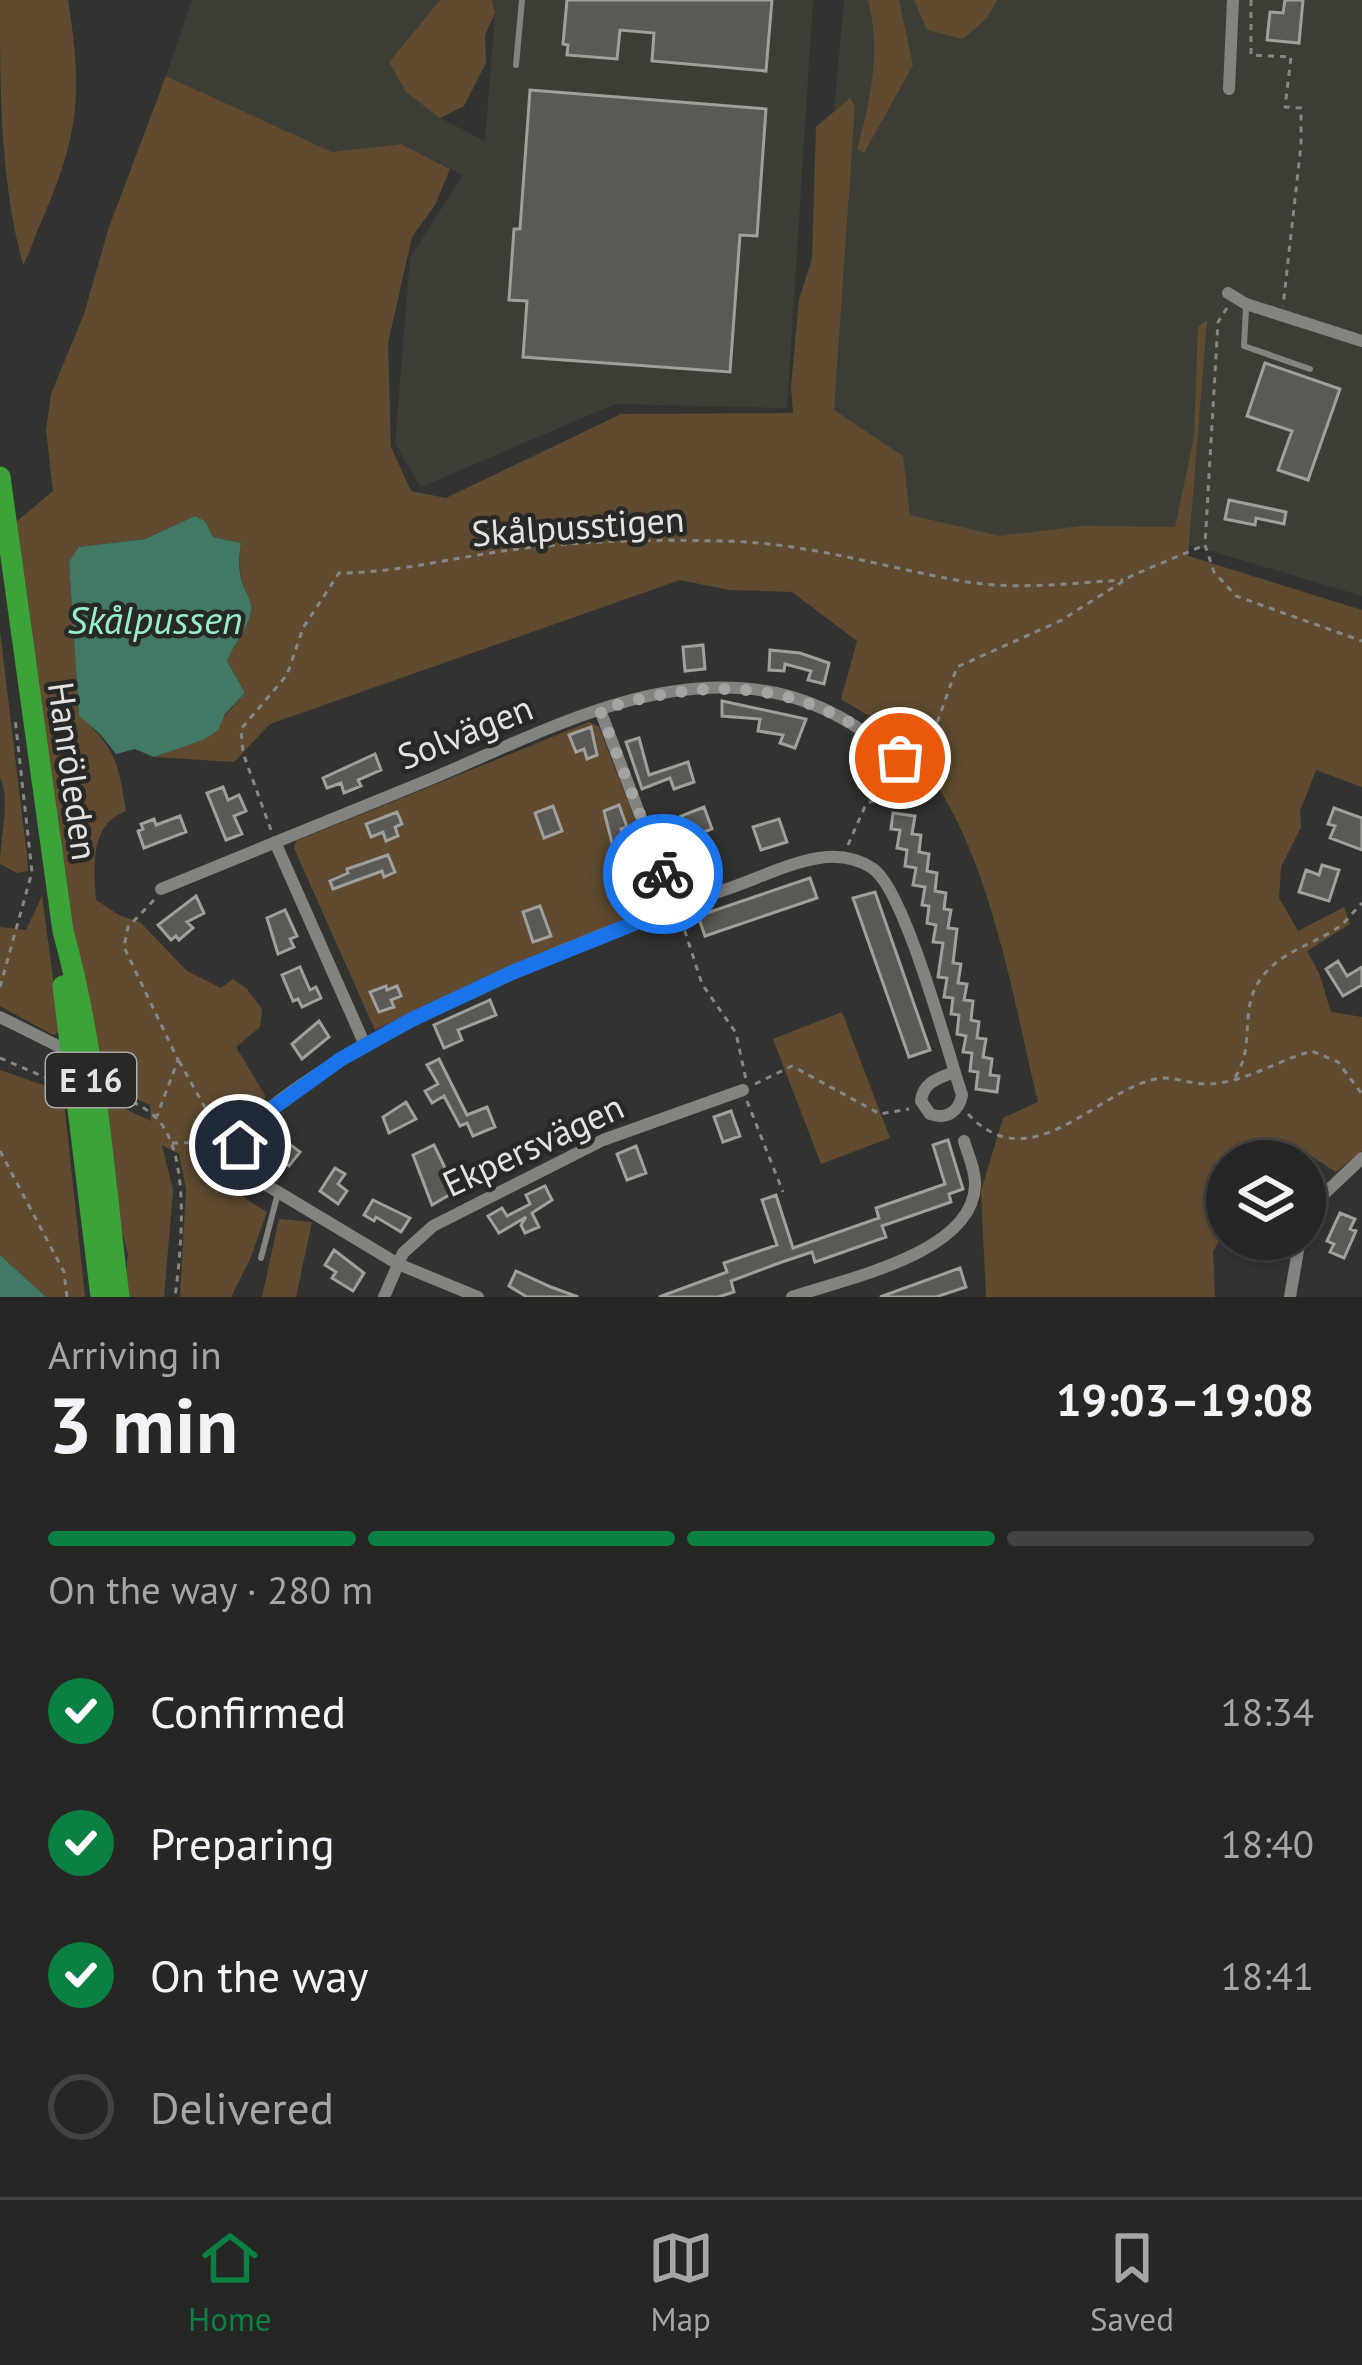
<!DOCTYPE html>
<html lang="en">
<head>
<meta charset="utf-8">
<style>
  body { margin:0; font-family:"PT Sans",sans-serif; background:#2e2e2c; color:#f1f3f6; height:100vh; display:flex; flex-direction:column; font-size:45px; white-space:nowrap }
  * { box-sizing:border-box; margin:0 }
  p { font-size:39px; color:#a4a5a6 }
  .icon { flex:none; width:66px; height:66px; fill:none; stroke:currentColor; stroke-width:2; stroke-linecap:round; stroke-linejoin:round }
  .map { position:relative; height:1297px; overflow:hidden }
  .details { display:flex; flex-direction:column; background:#262624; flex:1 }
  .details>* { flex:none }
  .controls { position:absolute; left:1206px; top:1140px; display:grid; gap:24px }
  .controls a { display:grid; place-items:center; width:120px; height:120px; border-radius:50%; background:#262624; box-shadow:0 3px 9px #0004,0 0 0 3px #424341; font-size:60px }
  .pin { position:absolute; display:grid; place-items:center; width:102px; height:102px; color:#fff; margin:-51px; border:6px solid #fff; border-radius:50%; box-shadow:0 3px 12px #0007 }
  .courier { position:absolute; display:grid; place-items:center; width:120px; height:120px; margin:-60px; border:9px solid #1a73e8; border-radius:50%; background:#fff; color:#222; box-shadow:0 3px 15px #0007 }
  .headline em { font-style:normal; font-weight:800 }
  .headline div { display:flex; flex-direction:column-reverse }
  .headline { display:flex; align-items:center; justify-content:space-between; height:204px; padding:0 48px }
  h1 { font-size:78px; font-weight:800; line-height:90px }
  .bar { display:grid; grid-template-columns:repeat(4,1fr); gap:18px 12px; align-content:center; height:144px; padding:0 48px }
  .bar i { height:15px; border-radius:9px; background:#424341 }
  .bar .current { background:#0b8043 }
  .bar p { grid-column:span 4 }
  ol { padding:0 48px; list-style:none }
  li { display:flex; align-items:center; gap:36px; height:132px }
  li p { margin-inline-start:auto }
  li .icon { padding:12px; border-radius:50%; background:#0b8043; color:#fff; stroke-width:4 }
  li:last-child { color:#a4a5a6 }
  li i { width:66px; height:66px; border:6px solid #424341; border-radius:50% }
  .dock { display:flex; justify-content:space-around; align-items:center; height:168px; border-top:3px solid #424341; background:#262624; font-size:33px; color:#a4a5a6 }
  .dock a { display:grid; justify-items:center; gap:6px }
  .dock .current { color:#0b8043 }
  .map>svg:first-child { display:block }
  .built { fill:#3c3e35 }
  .green { fill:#604b31 }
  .water { fill:#427964 }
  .building { fill:#5a5955; stroke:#a09f9b; stroke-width:3 }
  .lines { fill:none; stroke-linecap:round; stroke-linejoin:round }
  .path { stroke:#868684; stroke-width:3; stroke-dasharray:6 6; stroke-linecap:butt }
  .lane { stroke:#838480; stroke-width:6 }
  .street { stroke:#838480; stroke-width:12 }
  .highway { stroke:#3ba337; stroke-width:21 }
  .done { stroke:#a4a5a2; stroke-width:12; stroke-dasharray:0 21.6 }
  .route { stroke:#1a73e8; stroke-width:15 }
  .labels { text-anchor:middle; stroke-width:9; stroke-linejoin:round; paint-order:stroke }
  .shield { fill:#282926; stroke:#aaaaa8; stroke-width:3 }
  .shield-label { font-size:33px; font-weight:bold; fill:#e2e2e0 }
  .street-label { font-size:36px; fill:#e2e2e0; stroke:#282926 }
  .water-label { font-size:39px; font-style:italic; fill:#96eeca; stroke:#282926 }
</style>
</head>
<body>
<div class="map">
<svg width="1362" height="1297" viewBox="0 0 1362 1297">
  <rect width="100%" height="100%" fill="#323330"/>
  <!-- built -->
  <path class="built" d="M 192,0 L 440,0 L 389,62 L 440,118 L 485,141 L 495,13 L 492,0 L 813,0 L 787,408 L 615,404 L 421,487 L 395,444 L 410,258 L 463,175 L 401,144 L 332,152 L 166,76 Z
    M 844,0 L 1362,0 L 1362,596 L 1194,546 L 996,552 L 798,511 Z"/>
  <!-- green -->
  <path class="green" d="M 0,0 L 68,0 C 83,94 79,135 41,222 C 34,236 31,252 23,265 C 0,179 0,89 0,0 Z
    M 440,0 L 492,0 L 495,13 L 485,35 L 486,63 L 464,106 L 440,118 L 406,92 L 389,62 Z
    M 868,0 L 899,0 L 913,65 L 864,153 L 857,149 C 871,101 881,49 868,0 Z
    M 914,0 L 997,0 L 987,18 L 963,39 L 927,30 Z
    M 166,76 L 332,152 L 401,144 L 450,169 L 435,205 L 412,237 L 388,343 L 391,447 L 411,491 L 446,498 L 621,414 L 793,413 L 791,387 L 799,299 L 812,259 L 816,127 L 850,98 L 855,106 L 834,410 L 903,456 L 910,515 L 1000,536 L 1081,526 L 1175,527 L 1194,437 L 1198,327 L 1207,320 L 1188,556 L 1362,610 L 1362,787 L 1316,770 L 1300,811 L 1301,827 L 1281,867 L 1279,898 L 1298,931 L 1344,907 L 1350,924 L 1307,951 L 1319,973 L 1331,1012 L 1362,1017 L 1362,1151 L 1336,1172 L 1284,1139 L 1241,1161 L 1227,1161 L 1227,1171 L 1220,1176 L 1227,1187 L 1227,1228 L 1213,1251 L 1215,1297 L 986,1297 L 981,1191 L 1003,1118 L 1038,1102 C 1010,988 984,806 888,729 C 874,718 857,709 841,699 L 857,641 L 792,592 L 729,590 L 680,580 L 270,724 L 234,762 L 154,757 L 203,740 L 245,693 L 227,661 C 233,645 251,626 251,609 C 252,599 245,592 242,582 C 239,568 239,557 241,543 L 213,537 L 205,521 L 195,516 L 145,539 L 80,547 L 69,562 L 79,716 C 117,748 118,764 126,811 C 89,825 94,867 96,900 L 119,915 L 141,923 L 187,971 L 221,988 L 233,979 L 247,989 L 262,1009 L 260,1027 L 236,1047 L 266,1097 L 227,1134 C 224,1179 227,1189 267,1212 L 250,1259 L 231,1297 L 180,1297 L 186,1189 L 179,1154 L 162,1145 L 173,1190 L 164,1297 L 124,1297 L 128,1254 L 123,1235 L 109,1217 L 93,1094 L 151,1121 L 150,1105 L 87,1078 L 10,527 L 53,491 L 46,430 L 51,394 L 84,314 L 109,227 Z
    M 0,631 L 27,856 L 28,871 L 17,873 L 0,864 C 0,840 11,797 0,778 Z
    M 589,722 L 599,727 L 665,898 L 661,906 L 490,975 L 375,1030 L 294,848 L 296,841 Z
    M 42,896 L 60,1031 L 53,1035 L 0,1006 L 0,927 L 26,930 Z
    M 842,1012 L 890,1138 L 821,1164 L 773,1039 Z
    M 0,1070 L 63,1092 L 85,1297 L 46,1297 L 0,1255 Z
    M 279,1219 L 312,1222 L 296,1297 L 262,1297 Z"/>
  <!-- water -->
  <path class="water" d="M 195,516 L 205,521 L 213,537 L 241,543 C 239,557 238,568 242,582 C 245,592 252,599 251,609 C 251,625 233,645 227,661 L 245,693 L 225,714 L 218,730 L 203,740 L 154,757 L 135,749 L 116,754 L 100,734 L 79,716 L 69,562 L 79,547 L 145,539 Z
    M 0,1255 L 46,1297 L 0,1297 Z"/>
  <!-- building -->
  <path class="building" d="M 567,0 L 772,0 L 766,71 L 652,61 L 654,33 L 620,30 L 617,59 L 567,55 L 568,45 L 563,44 Z
    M 1285,0 L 1303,0 L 1299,43 L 1267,40 L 1270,12 L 1283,13 Z
    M 530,90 L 766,109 L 757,236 L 740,235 L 730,372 L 523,357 L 527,301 L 509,300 L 514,229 L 520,229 Z
    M 1265,363 L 1340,389 L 1308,480 L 1278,470 L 1292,431 L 1247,416 Z
    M 1229,500 L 1286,512 L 1284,524 L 1256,518 L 1255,525 L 1225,519 Z
    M 703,645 L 705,669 L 685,671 L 683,647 Z
    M 770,650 L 800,653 L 829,663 L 824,684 L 808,680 L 811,671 L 785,664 L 784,671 L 769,670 Z
    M 722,701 L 806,719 L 795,748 L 780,743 L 783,735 L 758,731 L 760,719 L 722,716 Z
    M 591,727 L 597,755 L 587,759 L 584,749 L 576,752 L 569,735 Z
    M 639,738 L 649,775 L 688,762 L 694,782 L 674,789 L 670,778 L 642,789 L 626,742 Z
    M 375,754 L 381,770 L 358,780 L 361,786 L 344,793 L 341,783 L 327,788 L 323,778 Z
    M 223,787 L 228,800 L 239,795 L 246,811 L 234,816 L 242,834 L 226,840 L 207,793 Z
    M 619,805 L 627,827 L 621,829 L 626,842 L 613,847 L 604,811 Z
    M 553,806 L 562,831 L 544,838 L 535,813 Z
    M 704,807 L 712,829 L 689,838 L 681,816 Z
    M 1334,808 L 1362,818 L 1362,850 L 1330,838 L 1335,826 L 1328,824 Z
    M 397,812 L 402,824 L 395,827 L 398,836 L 386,841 L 383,832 L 371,837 L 366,824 Z
    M 893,813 L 915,816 L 912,834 L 921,835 L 919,852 L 929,854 L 927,871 L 937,873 L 935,891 L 946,893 L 944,909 L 951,910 L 948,928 L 957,929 L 953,963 L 961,964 L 958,983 L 967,984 L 964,1000 L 973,1001 L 971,1020 L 979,1022 L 977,1038 L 986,1039 L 983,1057 L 992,1059 L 990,1075 L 999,1076 L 997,1092 L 976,1089 L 978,1072 L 970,1071 L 972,1053 L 963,1052 L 966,1036 L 957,1034 L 959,1015 L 951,1014 L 953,998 L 944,997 L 947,978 L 938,977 L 943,943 L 933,942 L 936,925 L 927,923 L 929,906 L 922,905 L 925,887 L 913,885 L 916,868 L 905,866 L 907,850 L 897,848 L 900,830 L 891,829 Z
    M 180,816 L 186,832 L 144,848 L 138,831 L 143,829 L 141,824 L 154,819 L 156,825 Z
    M 779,819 L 787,842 L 761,850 L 753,827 Z
    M 388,855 L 395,872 L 384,877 L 382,871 L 333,889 L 330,881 L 348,873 L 347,869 Z
    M 1322,865 L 1339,870 L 1329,901 L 1299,892 L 1306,870 L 1319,875 Z
    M 810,878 L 817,898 L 705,936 L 698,916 Z
    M 875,892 L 930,1050 L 909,1057 L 853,898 Z
    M 196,896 L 204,913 L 187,922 L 193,928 L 179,940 L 176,936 L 171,940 L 158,925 Z
    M 540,906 L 551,936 L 533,942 L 523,912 Z
    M 285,910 L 297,936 L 290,939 L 294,947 L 278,954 L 267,918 Z
    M 1338,961 L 1347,976 L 1362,967 L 1362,985 L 1343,996 L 1326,969 Z
    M 300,967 L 310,990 L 316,987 L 321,998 L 302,1007 L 298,999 L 293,1001 L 282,975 Z
    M 386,986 L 387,990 L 397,986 L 401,996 L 391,1000 L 394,1007 L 379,1012 L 370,992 Z
    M 490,1000 L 496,1015 L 458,1030 L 462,1040 L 444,1048 L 434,1025 Z
    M 319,1021 L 329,1037 L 302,1059 L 292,1044 Z
    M 439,1059 L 467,1115 L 487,1107 L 495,1127 L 473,1136 L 467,1123 L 460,1126 L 444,1096 L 432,1103 L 425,1091 L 438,1084 L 427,1065 Z
    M 406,1102 L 416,1119 L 389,1133 L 383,1117 Z
    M 731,1111 L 740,1136 L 723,1142 L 714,1117 Z
    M 271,1130 L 300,1152 L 289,1166 L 260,1144 Z
    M 948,1140 L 963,1189 L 949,1194 L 951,1202 L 882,1226 L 886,1237 L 815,1262 L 812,1252 L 782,1262 L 731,1281 L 734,1292 L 718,1297 L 659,1297 L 727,1272 L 724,1263 L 777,1245 L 762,1200 L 776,1195 L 793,1248 L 879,1218 L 876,1208 L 945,1184 L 933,1145 Z
    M 434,1145 L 456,1191 L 432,1205 L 413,1155 Z
    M 636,1146 L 646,1173 L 627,1180 L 617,1154 Z
    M 335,1168 L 345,1174 L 338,1184 L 347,1191 L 338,1204 L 320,1191 Z
    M 545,1186 L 552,1200 L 532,1213 L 539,1227 L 525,1233 L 521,1225 L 526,1217 L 499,1233 L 488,1216 L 502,1208 L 507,1216 L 530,1204 L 526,1195 Z
    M 373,1200 L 410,1218 L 401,1232 L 376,1217 L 374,1221 L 364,1215 Z
    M 1340,1213 L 1355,1219 L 1350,1229 L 1356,1231 L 1344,1258 L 1330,1252 L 1334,1244 L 1327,1241 Z
    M 1240,1239 L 1280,1239 L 1275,1260 L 1238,1251 Z
    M 334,1250 L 364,1273 L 353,1291 L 332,1278 L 336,1272 L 325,1265 Z
    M 960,1268 L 966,1287 L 936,1297 L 880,1297 Z
    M 516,1271 L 551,1287 L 578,1297 L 527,1297 L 509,1286 Z"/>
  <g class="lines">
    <!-- path -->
    <path class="path" d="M 1251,0 L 1251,55 L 1291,57 L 1285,107 L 1301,108 L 1301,145 L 1283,306
      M 1227,308 L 1218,322 L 1205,545 L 1214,572 L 1236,596 L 1362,641
      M 933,770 L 937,723 L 957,667 L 1060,621 L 1133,575 L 1205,545
      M 271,830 L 243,753 L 241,729 L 287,675 L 303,628 L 339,573 C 389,573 434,562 484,554 C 563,541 642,539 722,541 C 805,542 886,568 967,582 C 1019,590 1072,583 1123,580
      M 848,845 L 866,804 L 909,784
      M 154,900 L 128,927 L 124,947 L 178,1060 L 157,1116
      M 681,919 L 702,984 L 736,1033 L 746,1080
      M 0,987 L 32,872 L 15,718
      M 0,1058 L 56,1082
      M 179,1061 L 225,1143
      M 1235,1077 C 1256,1048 1238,1007 1262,977 C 1281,952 1309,946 1334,930 C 1345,924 1353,912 1362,903
      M 755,1084 L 792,1066 L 880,1114 L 909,1109
      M 110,1093 C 124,1098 140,1104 152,1114 C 193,1147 181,1251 175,1297
      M 747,1101 L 783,1192
      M 968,1114 C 1029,1179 1091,1097 1151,1080 C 1171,1074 1187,1084 1206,1084 C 1243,1084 1278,1060 1312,1051 L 1338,1062 L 1362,1094
      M 172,1143 L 222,1142
      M 0,1151 L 64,1272 L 67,1297"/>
    <!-- lane -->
    <path class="lane" d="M 516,65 L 522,0
      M 1246,308 L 1244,346 L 1310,369
      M 261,1258 L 278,1193"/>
    <!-- street -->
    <path class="street" d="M 1229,89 L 1233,0
      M 1228,293 L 1246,304 L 1362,341
      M 600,710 L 675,907
      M 275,842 L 365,1045
      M 161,889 C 251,852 342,815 433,778 C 536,735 649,672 765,691 C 829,701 875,737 923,778
      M 0,1017 L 70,1052
      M 1305,1229 L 1323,1195 L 1362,1158
      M 384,1297 L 403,1253 L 433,1226 L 603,1140 L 743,1090
      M 478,1297 L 398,1264 L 258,1180 C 242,1166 235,1150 244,1130 C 279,1098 323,1069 364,1046 C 477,982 601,932 724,890 C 755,880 787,863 819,858 C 837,855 856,858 872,868 C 904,887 948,1053 962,1095 C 959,1112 946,1120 930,1114 L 921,1101 C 923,1082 939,1078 954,1072
      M 792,1297 C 844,1279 972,1254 975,1186 C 976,1171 968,1155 964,1141
      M 1290,1297 L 1300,1239"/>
    <!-- highway -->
    <path class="highway" d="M 0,477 L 63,931 C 96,1049 104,1176 119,1297
      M 63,986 L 101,1297"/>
  </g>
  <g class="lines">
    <!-- done -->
    <path class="done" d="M 663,874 L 600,710 C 713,675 807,679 900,758"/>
    <!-- route -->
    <path class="route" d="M 240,1145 L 249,1125 L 341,1059 L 411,1020 L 511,973 L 675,907 L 663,874"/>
  </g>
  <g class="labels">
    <!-- shield labels -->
    <rect class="shield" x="46" y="1053" width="90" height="54" rx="9"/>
    <g class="shield-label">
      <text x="91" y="1092">E 16</text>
    </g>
    <!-- street labels -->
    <g class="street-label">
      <text transform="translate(578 526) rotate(-4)" y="13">Skålpusstigen</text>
      <text transform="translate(465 732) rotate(-22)" y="13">Solvägen</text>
      <text transform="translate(73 771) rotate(82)" y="13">Hanröleden</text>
      <text transform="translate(533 1145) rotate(-25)" y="13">Ekpersvägen</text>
    </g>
    <!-- water labels -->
    <g class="water-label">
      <text x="155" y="634">Skålpussen</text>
    </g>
  </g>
</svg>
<div class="controls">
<a><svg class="icon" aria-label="layers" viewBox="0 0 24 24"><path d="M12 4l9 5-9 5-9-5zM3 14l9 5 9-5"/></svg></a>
</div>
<div class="pin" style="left:900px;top:758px;background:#ea580c"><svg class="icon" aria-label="bag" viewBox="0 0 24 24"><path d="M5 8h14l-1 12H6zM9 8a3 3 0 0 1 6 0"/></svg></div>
<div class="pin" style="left:240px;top:1145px;background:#1f2937"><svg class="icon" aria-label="home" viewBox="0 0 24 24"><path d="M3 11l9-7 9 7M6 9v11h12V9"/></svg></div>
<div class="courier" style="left:663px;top:874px"><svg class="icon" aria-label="bike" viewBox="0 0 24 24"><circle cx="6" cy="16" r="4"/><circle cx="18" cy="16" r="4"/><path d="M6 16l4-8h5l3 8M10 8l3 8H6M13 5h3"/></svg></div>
</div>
<section class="details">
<div class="headline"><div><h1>3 min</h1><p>Arriving in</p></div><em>19:03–19:08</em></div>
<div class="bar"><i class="current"></i><i class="current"></i><i class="current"></i><i></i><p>On the way · 280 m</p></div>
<ol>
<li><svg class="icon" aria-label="check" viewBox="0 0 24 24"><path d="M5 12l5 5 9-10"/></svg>Confirmed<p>18:34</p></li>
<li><svg class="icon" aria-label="check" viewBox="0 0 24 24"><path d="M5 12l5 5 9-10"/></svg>Preparing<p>18:40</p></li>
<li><svg class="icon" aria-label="check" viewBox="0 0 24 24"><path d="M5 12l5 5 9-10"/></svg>On the way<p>18:41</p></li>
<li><i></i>Delivered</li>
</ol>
</section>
<nav class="dock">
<a class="current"><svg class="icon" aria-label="home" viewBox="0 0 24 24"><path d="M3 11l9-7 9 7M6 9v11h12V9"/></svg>Home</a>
<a><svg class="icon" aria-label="map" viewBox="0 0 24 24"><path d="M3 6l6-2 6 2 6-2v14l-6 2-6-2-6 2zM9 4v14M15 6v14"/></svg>Map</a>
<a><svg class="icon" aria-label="saved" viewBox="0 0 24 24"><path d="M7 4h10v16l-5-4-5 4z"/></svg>Saved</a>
</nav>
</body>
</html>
